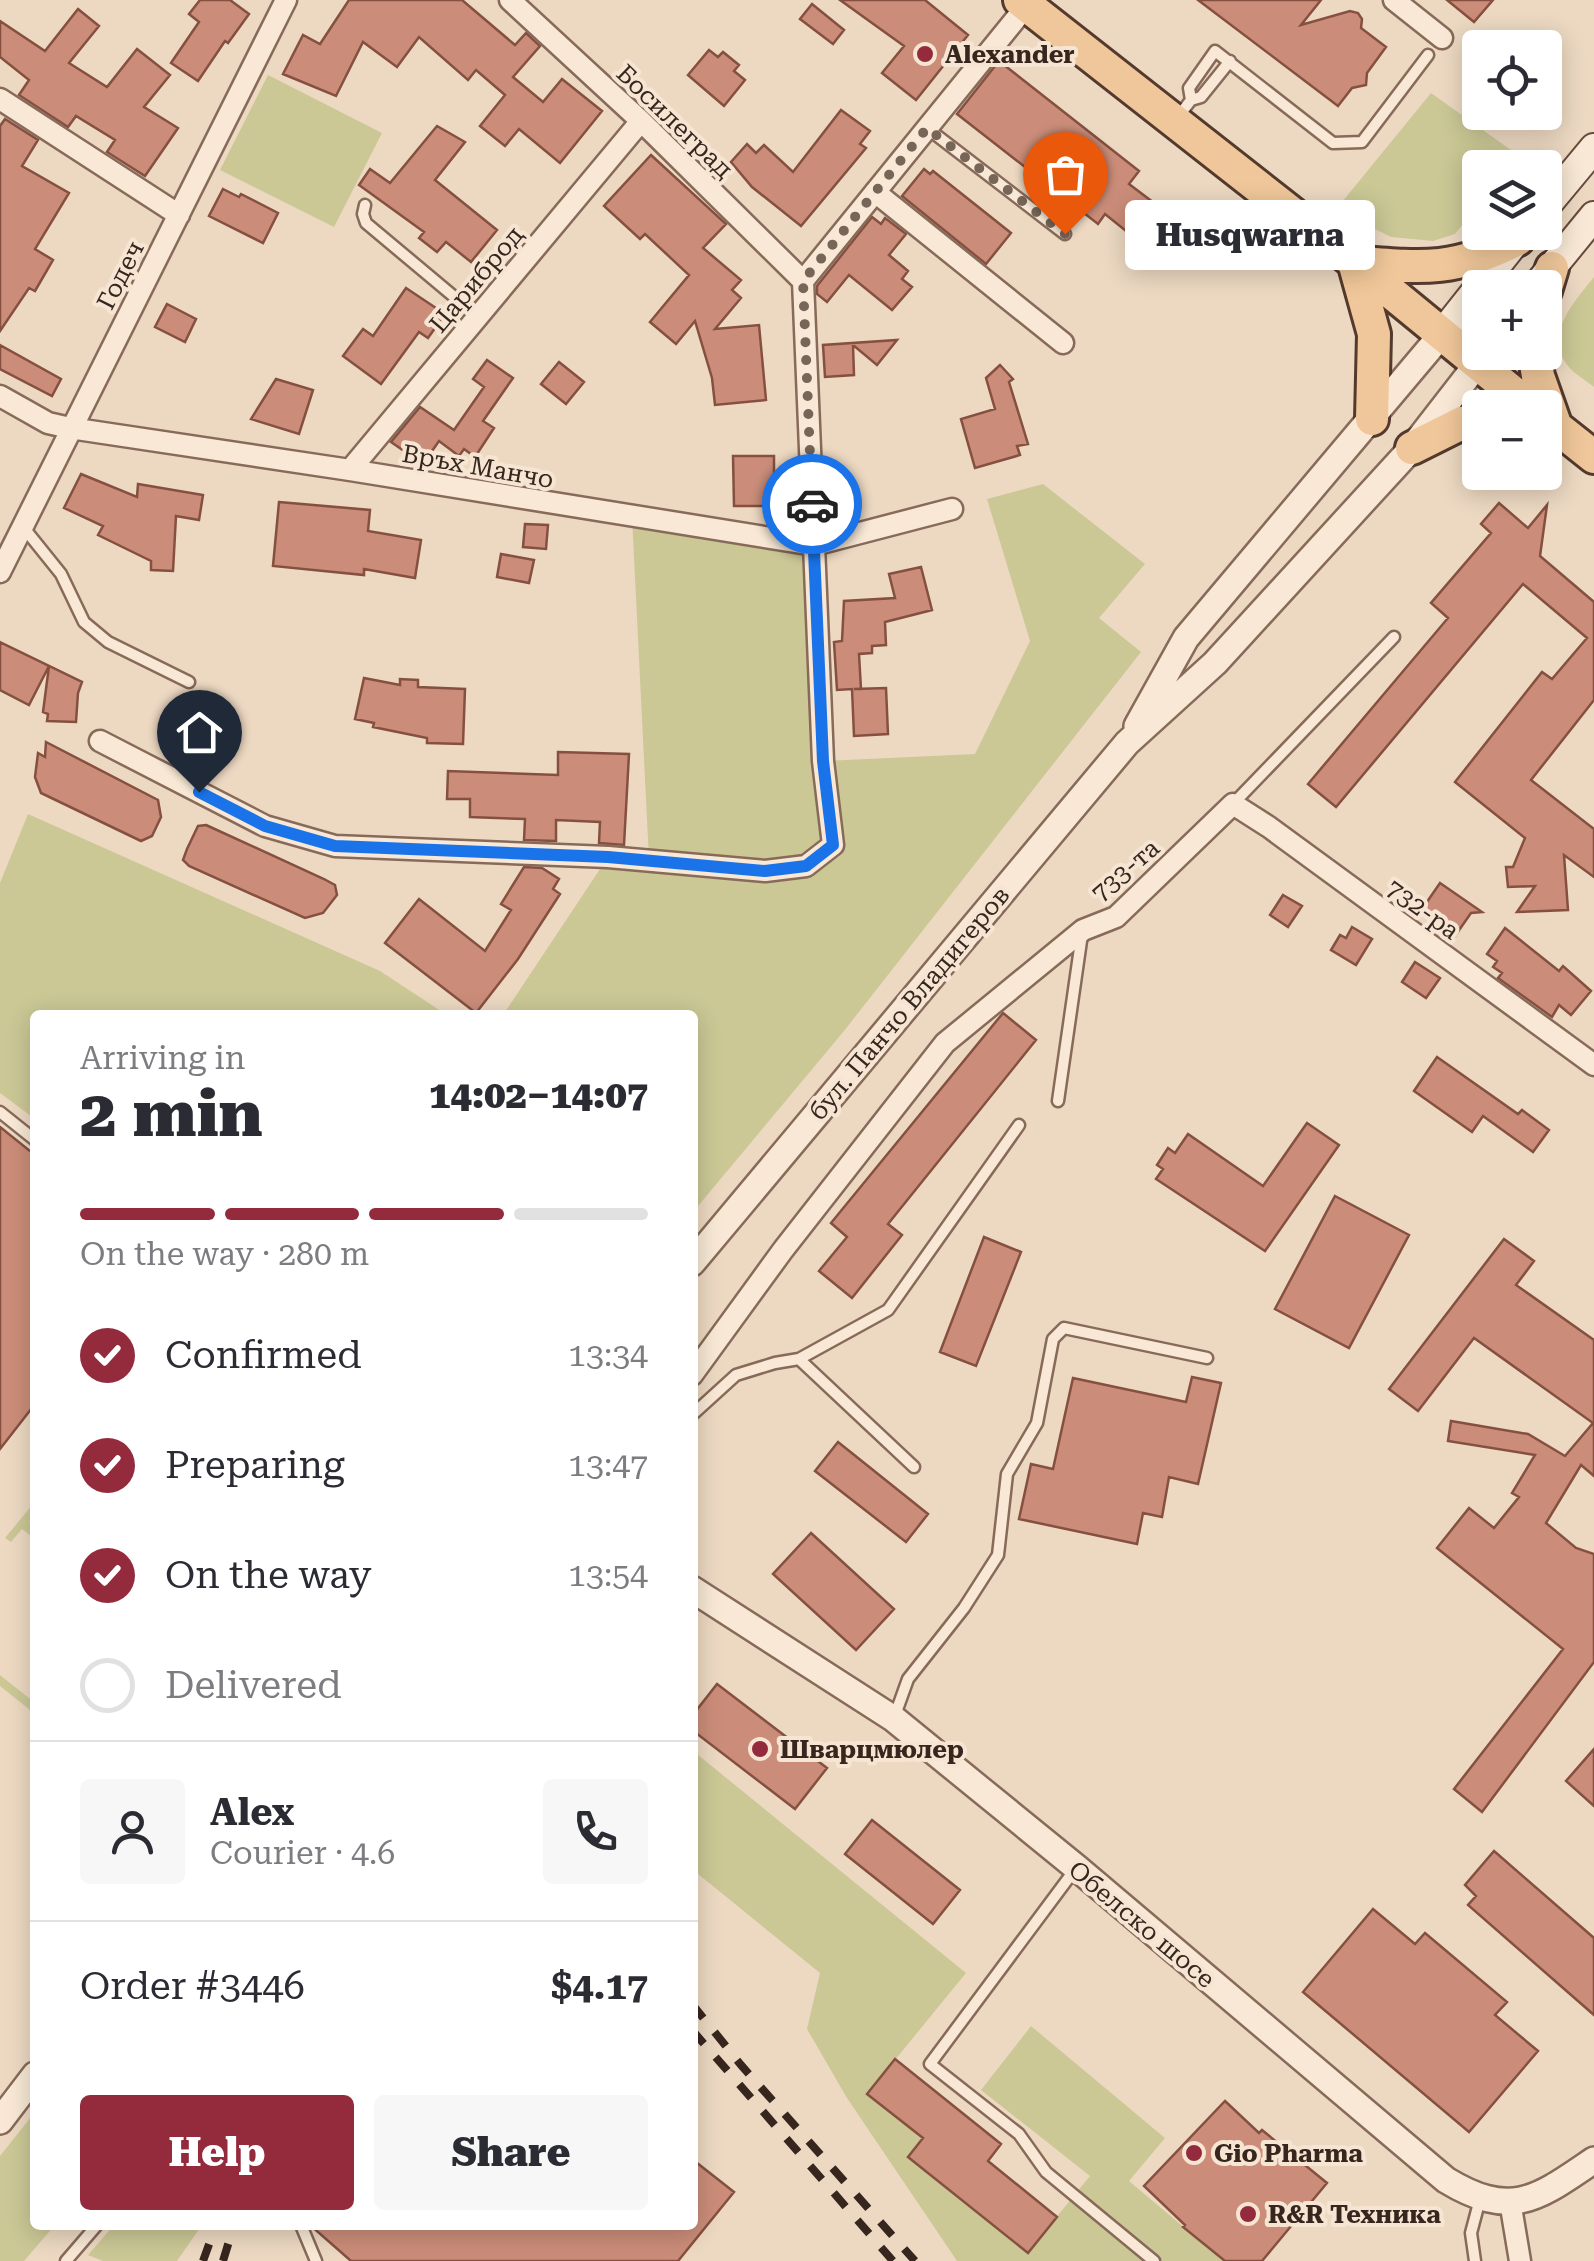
<!DOCTYPE html>
<html lang="en">
<head>
<meta charset="utf-8">
<style>
  body { margin:0; font-family:"Roboto Serif",serif; background:#f7f7f7; color:#2b2b33; height:100vh; display:flex; flex-direction:column; font-size:38px; white-space:nowrap }
  * { box-sizing:border-box; margin:0 }
  p { font-size:32px; color:#7c7c81 }
  .icon { flex:none; width:55px; height:55px; fill:none; stroke:currentColor; stroke-width:2; stroke-linecap:round; stroke-linejoin:round }
  .map { position:relative; flex:1; overflow:hidden }
  .side { position:absolute; left:30px; top:1010px; width:668px; height:1220px; display:flex; flex-direction:column; background:#fff; border-radius:10px; box-shadow:0 5px 25px #0003 }
  .side>* { flex:none }
  .tools { position:absolute; left:1462px; top:30px; display:grid; gap:20px }
  .tools a { display:grid; place-items:center; width:100px; height:100px; border-radius:10px; background:#fff; box-shadow:0 5px 25px #0003; font-size:50px }
  .pin { position:absolute; display:grid; place-items:center; width:85px; height:85px; color:#fff; margin:-102px -42px; border-radius:50% 50% 50% 0; rotate:-45deg; box-shadow:0 0 10px #0007 }
  .pin .icon { rotate:45deg }
  .courier { position:absolute; display:grid; place-items:center; width:100px; height:100px; margin:-50px; border:8px solid #1a73e8; border-radius:50%; background:#fff; color:#222; box-shadow:0 2px 12px #0007 }
  .bubble { position:absolute; height:70px; border-radius:10px; background:#fff; box-shadow:0 5px 25px #0003; font-size:32px; font-weight:800; line-height:70px; text-align:center }
  .headline em { font-style:normal; font-weight:800 }
  .headline div { display:flex; flex-direction:column-reverse }
  .headline { display:flex; align-items:center; justify-content:space-between; height:170px; padding:0 50px }
  h1 { font-size:65px; font-weight:800; line-height:75px }
  .bar { display:grid; grid-template-columns:repeat(4,1fr); gap:15px 10px; align-content:center; height:120px; padding:0 50px }
  .bar i { height:12px; border-radius:8px; background:#e1e1e2 }
  .bar .active { background:#942b3d }
  .bar p { grid-column:span 4 }
  .line { display:flex; align-items:center; gap:25px; padding:0 50px; border-top:2px solid #e1e1e2 }
  .line div { flex:1 }
  .round { display:grid; place-items:center; flex:none; width:105px; height:105px; border-radius:10px; background:#f7f7f7 }
  ol { padding:0 50px; list-style:none }
  li { display:flex; align-items:center; gap:30px; height:110px }
  li p { margin-inline-start:auto }
  li .icon { padding:10px; border-radius:50%; background:#942b3d; color:#fff; stroke-width:4 }
  li:last-child { color:#7c7c81 }
  li i { width:55px; height:55px; border:5px solid #e1e1e2; border-radius:50% }
  .cta { display:flex; gap:20px; margin-top:auto; padding:20px 50px }
  .cta a { flex:1; height:115px; border-radius:10px; background:#942b3d; color:#fff; font-size:40px; font-weight:800; line-height:115px; text-align:center }
  .cta a+a { background:#f7f7f7; color:#2b2b33 }
  .map>svg:first-child { display:block }
  .green { fill:#cbc896 }
  .building { fill:#cb8d79; stroke:#855040; stroke-width:2.5 }
  .lines { fill:none; stroke-linecap:round; stroke-linejoin:round }
  .service-casing { stroke:#876a5a; stroke-width:15 }
  .minor-casing { stroke:#876a5a; stroke-width:25 }
  .tertiary-casing { stroke:#876a5a; stroke-width:30 }
  .secondary-casing { stroke:#684b3d; stroke-width:32 }
  .primary-casing { stroke:#54392e; stroke-width:38 }
  .service { stroke:#f8e8d5; stroke-width:10 }
  .minor { stroke:#f8e8d5; stroke-width:20 }
  .tertiary { stroke:#f8e8d5; stroke-width:25 }
  .secondary { stroke:#f8e8d5; stroke-width:28 }
  .primary { stroke:#f0c79a; stroke-width:32 }
  .rail { stroke:#37261e; stroke-width:8; stroke-dasharray:18 18; stroke-linecap:butt }
  .done { stroke:#776557; stroke-width:10; stroke-dasharray:0 18 }
  .route { stroke:#1a73e8; stroke-width:12 }
  .poi-dot { fill:#942b3d; stroke:#f5e5d2; stroke-width:4 }
  .labels { text-anchor:middle; stroke-width:8; stroke-linejoin:round; paint-order:stroke }
  .poi-label { font-size:25px; font-weight:bold; fill:#37261e; stroke:#f5e5d2; text-anchor:start }
  .street-label { font-size:25px; fill:#37261e; stroke:#f5e5d2 }
</style>
</head>
<body>
<div class="map">
<svg width="1594" height="2261" viewBox="0 0 1594 2261">
  <rect width="100%" height="100%" fill="#edd9c2"/>
  <!-- green -->
  <path class="green" d="M 268,75 L 382,133 L 334,227 L 220,170 Z
    M 1431,93 L 1518,155 L 1508,167 L 1480,168 L 1480,203 L 1455,234 L 1433,241 L 1391,237 L 1373,228 L 1342,202 Z
    M 1594,277 L 1594,387 C 1586,380 1574,374 1568,366 C 1543,334 1575,301 1594,277 Z
    M 1043,484 L 1145,564 L 1099,618 L 1141,652 L 844,1031 L 693,1212 L 692,1015 L 503,1015 L 608,857 L 649,860 L 632,517 L 814,545 L 824,761 L 975,754 L 1030,641 L 987,499 Z
    M 28,814 L 380,971 L 447,1015 L 35,1015 L 35,1119 L 0,1093 L 0,883 Z
    M 33,1504 L 35,1515 L 29,1522 L 35,1527 L 35,1539 L 22,1529 L 11,1542 L 5,1538 Z
    M 0,1675 L 35,1703 L 35,1714 L 0,1686 Z
    M 692,1750 L 966,1973 L 868,2093 L 923,2138 L 908,2157 L 1028,2252 L 1090,2176 L 981,2090 L 1031,2026 L 1165,2138 L 1129,2181 L 1224,2261 L 957,2261 L 847,2098 L 807,2029 L 820,1973 L 693,1870 Z
    M 35,2112 L 35,2225 L 55,2225 L 24,2261 L 0,2261 L 0,2156 Z
    M 114,2225 L 202,2225 L 177,2261 L 103,2261 L 88,2255 Z"/>
  <!-- building -->
  <path class="building" d="M 200,0 L 230,0 L 249,14 L 228,43 L 225,41 L 198,81 L 171,63 L 199,22 L 189,14 Z
    M 349,0 L 462,0 L 515,45 L 526,33 L 540,46 L 513,77 L 543,102 L 562,79 L 602,111 L 560,163 L 519,129 L 505,146 L 480,126 L 505,95 L 476,70 L 468,80 L 419,37 L 397,67 L 363,42 L 336,96 L 283,74 L 303,35 L 320,44 Z
    M 840,0 L 925,0 L 968,35 L 916,100 L 882,73 L 904,46 Z
    M 1198,0 L 1321,0 L 1301,25 L 1350,11 L 1358,13 L 1362,19 L 1361,28 L 1386,47 L 1367,73 L 1366,85 L 1352,88 L 1338,106 Z
    M 1447,0 L 1493,0 L 1474,22 Z
    M 812,4 L 844,30 L 833,44 L 800,19 Z
    M 78,9 L 99,26 L 69,63 L 107,87 L 137,49 L 170,75 L 144,107 L 178,128 L 145,176 L 107,152 L 115,140 L 76,116 L 68,127 L 19,95 L 29,80 L 0,57 L 0,21 L 45,51 Z
    M 709,50 L 718,57 L 723,52 L 739,65 L 734,71 L 745,80 L 724,106 L 688,75 Z
    M 999,61 L 1139,171 L 1129,184 L 1166,212 L 1141,243 L 1105,214 L 1098,224 L 957,114 Z
    M 841,110 L 870,131 L 860,144 L 866,148 L 801,226 L 752,187 L 731,162 L 747,144 L 756,153 L 764,145 L 793,172 Z
    M 5,119 L 38,140 L 22,166 L 69,193 L 35,249 L 53,260 L 35,291 L 29,288 L 0,331 L 0,126 Z
    M 437,126 L 465,142 L 435,180 L 497,230 L 471,262 L 446,242 L 437,252 L 419,238 L 424,232 L 359,185 L 370,169 L 390,183 Z
    M 651,155 L 726,224 L 703,248 L 741,280 L 732,290 L 741,298 L 715,329 L 759,325 L 766,400 L 715,405 L 712,378 L 695,321 L 676,344 L 650,322 L 689,275 L 645,234 L 640,239 L 604,206 Z
    M 924,169 L 930,174 L 933,171 L 1011,233 L 986,264 L 902,196 Z
    M 223,189 L 239,197 L 241,194 L 278,213 L 263,243 L 209,216 Z
    M 872,217 L 881,224 L 885,218 L 906,234 L 889,255 L 908,271 L 902,279 L 912,287 L 892,310 L 849,275 L 827,302 L 817,294 L 817,286 Z
    M 406,288 L 445,314 L 428,338 L 419,332 L 381,384 L 343,356 L 363,329 L 373,336 Z
    M 167,304 L 196,319 L 185,342 L 155,327 Z
    M 897,340 L 877,365 L 853,345 L 854,375 L 825,377 L 823,345 Z
    M 0,345 L 61,379 L 52,396 L 0,369 Z
    M 487,360 L 513,378 L 483,421 L 494,428 L 475,457 L 464,449 L 459,456 L 439,441 L 423,464 L 391,442 L 420,407 L 454,430 L 484,387 L 473,379 Z
    M 559,362 L 584,382 L 566,404 L 541,384 Z
    M 1000,365 L 1013,379 L 1009,382 L 1028,444 L 1017,446 L 1020,455 L 975,468 L 961,419 L 995,409 L 986,378 Z
    M 276,379 L 313,390 L 299,434 L 251,419 Z
    M 733,456 L 774,456 L 774,506 L 734,506 Z
    M 81,474 L 137,497 L 138,484 L 203,495 L 199,520 L 176,516 L 173,571 L 151,570 L 151,561 L 98,535 L 103,526 L 64,508 Z
    M 279,502 L 370,510 L 368,531 L 421,540 L 415,578 L 364,569 L 364,575 L 273,566 Z
    M 1499,503 L 1528,528 L 1547,505 L 1540,556 L 1594,602 L 1594,700 L 1531,780 L 1594,829 L 1594,877 L 1564,855 L 1568,910 L 1517,912 L 1535,886 L 1508,887 L 1506,867 L 1513,867 L 1525,838 L 1455,782 L 1542,672 L 1552,679 L 1587,638 L 1523,584 L 1336,807 L 1308,784 L 1448,618 L 1431,603 L 1491,533 L 1481,524 Z
    M 525,524 L 548,525 L 546,549 L 523,547 Z
    M 501,554 L 534,560 L 529,583 L 497,577 Z
    M 921,567 L 932,610 L 885,622 L 886,645 L 872,646 L 872,653 L 859,654 L 861,689 L 854,689 L 886,688 L 888,734 L 854,736 L 852,689 L 837,690 L 834,642 L 842,641 L 844,601 L 895,598 L 889,574 Z
    M 0,642 L 82,682 L 78,693 L 76,722 L 47,721 L 48,714 L 43,712 L 49,666 L 29,705 L 0,690 Z
    M 364,678 L 400,685 L 400,679 L 418,680 L 418,687 L 465,689 L 463,744 L 427,743 L 427,738 L 373,727 L 374,723 L 355,719 Z
    M 46,742 L 158,800 L 161,817 L 152,836 L 141,841 L 41,793 L 35,777 L 38,753 L 45,757 Z
    M 558,752 L 629,754 L 624,845 L 599,843 L 600,822 L 556,820 L 556,841 L 524,840 L 525,819 L 470,817 L 470,799 L 447,799 L 448,771 L 558,775 Z
    M 206,825 L 324,879 L 335,885 L 337,895 L 323,913 L 305,918 L 189,866 L 183,860 L 187,849 L 198,826 Z
    M 524,867 L 542,868 L 559,879 L 553,889 L 560,894 L 518,959 L 476,1013 L 385,943 L 419,899 L 485,951 L 511,910 L 501,904 Z
    M 1440,883 L 1482,912 L 1471,913 L 1455,936 L 1420,912 Z
    M 1283,895 L 1302,906 L 1288,927 L 1270,915 Z
    M 1352,927 L 1372,939 L 1356,965 L 1331,950 L 1340,935 L 1346,938 Z
    M 1505,928 L 1559,971 L 1563,966 L 1591,991 L 1571,1015 L 1559,1005 L 1552,1017 L 1498,978 L 1502,973 L 1493,967 L 1497,961 L 1487,954 Z
    M 1415,962 L 1440,978 L 1426,998 L 1402,982 Z
    M 1003,1013 L 1036,1040 L 888,1224 L 902,1235 L 852,1298 L 819,1271 L 847,1237 L 831,1223 Z
    M 1437,1057 L 1518,1114 L 1522,1110 L 1549,1130 L 1533,1152 L 1483,1116 L 1472,1132 L 1414,1091 Z
    M 1307,1123 L 1339,1145 L 1265,1251 L 1156,1179 L 1163,1169 L 1157,1165 L 1168,1148 L 1175,1153 L 1188,1134 L 1263,1186 Z
    M 0,1127 L 35,1155 L 35,1404 L 0,1449 Z
    M 1335,1196 L 1409,1235 L 1349,1348 L 1275,1309 Z
    M 984,1237 L 1021,1252 L 976,1366 L 940,1352 Z
    M 1504,1239 L 1534,1261 L 1516,1285 L 1594,1340 L 1594,1476 L 1581,1465 L 1546,1523 L 1576,1548 L 1594,1554 L 1594,1662 L 1482,1812 L 1454,1789 L 1563,1649 L 1437,1548 L 1469,1508 L 1494,1528 L 1519,1497 L 1512,1493 L 1535,1455 L 1448,1441 L 1451,1421 L 1528,1434 L 1565,1456 L 1593,1423 L 1474,1338 L 1418,1411 L 1389,1389 Z
    M 1192,1377 L 1221,1383 L 1198,1484 L 1169,1477 L 1162,1517 L 1143,1513 L 1137,1544 L 1019,1519 L 1031,1464 L 1053,1469 L 1073,1378 L 1186,1402 Z
    M 838,1442 L 928,1514 L 906,1542 L 815,1471 Z
    M 811,1533 L 894,1609 L 856,1650 L 773,1574 Z
    M 717,1684 L 827,1768 L 795,1809 L 692,1730 L 692,1716 Z
    M 1594,1749 L 1594,1806 L 1566,1781 Z
    M 872,1820 L 960,1890 L 933,1924 L 845,1854 Z
    M 1494,1851 L 1594,1938 L 1594,2015 L 1468,1905 L 1476,1896 L 1465,1885 Z
    M 1373,1909 L 1415,1944 L 1425,1933 L 1507,2002 L 1495,2015 L 1538,2051 L 1469,2132 L 1303,1992 Z
    M 895,2059 L 1001,2144 L 988,2161 L 1057,2217 L 1028,2253 L 908,2157 L 923,2138 L 867,2094 Z
    M 1225,2101 L 1259,2133 L 1262,2130 L 1327,2183 L 1262,2261 L 1225,2261 L 1183,2227 L 1185,2225 L 1144,2186 Z
    M 692,2159 L 734,2192 L 678,2261 L 351,2261 L 310,2225 L 692,2225 Z"/>
  <g class="lines">
    <!-- service casing -->
    <g class="service-casing">
      <path id="service" d="M 1191,100 L 1189,88 L 1215,51 L 1333,143 L 1362,142 L 1428,55
        M 1178,117 L 1191,100 L 1201,97 L 1230,61
        M 927,128 L 1065,234
        M 365,205 L 363,214 L 366,223 L 458,300 L 480,313
        M 24,528 L 61,574 L 84,622 L 108,642 L 189,682
        M 1233,804 L 1394,637
        M 1058,1101 L 1082,934
        M 0,1112 L 35,1140
        M 799,1359 L 914,1467
        M 692,1415 L 736,1375 L 775,1363 L 799,1359 L 888,1310 L 1019,1125
        M 894,1718 L 908,1679 L 964,1608 L 998,1555 L 1007,1474 L 1037,1423 L 1053,1339 L 1064,1328 L 1207,1358
        M 1076,1868 L 930,2064 L 1019,2134 L 1046,2172 L 1154,2261
        M 301,2225 L 316,2261
        M 66,2261 L 97,2225
        M 1475,2261 L 1471,2233 L 1480,2199"/>
    </g>
    <!-- minor casing -->
    <g class="minor-casing">
      <path id="minor" d="M 510,0 L 641,121 L 803,281
        M 1394,0 L 1442,38
        M 0,99 L 179,215
        M 875,192 L 1063,343
        M 0,396 L 48,423 L 70,428 L 350,470 L 814,545 L 952,509
        M 350,470 L 641,121
        M 0,572 L 286,0
        M 100,741 L 265,826 L 335,846 L 608,857 L 765,871 L 806,866 L 833,845 L 823,761 L 803,281 L 1027,5
        M 692,1375 L 783,1250 L 945,1043 L 1083,930 L 1116,917 L 1233,804 L 1269,827 L 1594,1065
        M 1510,2201 L 1520,2261"/>
    </g>
    <!-- tertiary casing -->
    <g class="tertiary-casing">
      <path id="tertiary" d="M 1137,726 L 1186,638 L 1442,334
        M 692,1263 L 1127,743 L 1215,663 L 1412,448 L 1478,363
        M 692,1589 L 894,1719 L 1077,1868 L 1446,2180 C 1512,2220 1538,2198 1594,2160
        M 0,2121 L 35,2075"/>
    </g>
    <!-- secondary casing -->
    <g class="secondary-casing">
      <path id="secondary" d="M 1545,207 L 1594,148
        M 1540,282 L 1594,216
        M 1442,334 L 1519,237"/>
    </g>
    <!-- primary casing -->
    <g class="primary-casing">
      <path id="primary" d="M 1020,0 L 1354,262 L 1532,408
        M 1354,262 C 1423,268 1454,272 1518,239
        M 1354,262 L 1374,334 L 1372,419
        M 1545,291 L 1552,268
        M 1534,352 L 1538,376 L 1556,427
        M 1545,418 L 1594,457
        M 1412,448 L 1462,423 L 1480,421"/>
    </g>
    <!-- service -->
    <use href="#service" class="service"/>
    <!-- minor -->
    <use href="#minor" class="minor"/>
    <!-- tertiary -->
    <use href="#tertiary" class="tertiary"/>
    <!-- secondary -->
    <use href="#secondary" class="secondary"/>
    <!-- primary -->
    <use href="#primary" class="primary"/>
    <!-- rail -->
    <path class="rail" d="M 692,2004 L 741,2065 L 915,2261
      M 692,2030 L 893,2261
      M 203,2261 L 216,2225
      M 223,2261 L 234,2225"/>
  </g>
  <g class="lines">
    <!-- done -->
    <path class="done" d="M 812,504 L 803,281 L 927,128 L 1065,234"/>
    <!-- route -->
    <path class="route" d="M 199,792 L 265,826 L 335,846 L 608,857 L 765,871 L 806,866 L 833,845 L 823,761 L 812,504"/>
  </g>
  <!-- markers -->
  <g class="poi-dot">
    <circle cx="925" cy="54" r="10"/>
    <circle cx="760" cy="1749" r="10"/>
    <circle cx="1194" cy="2153" r="10"/>
    <circle cx="1248" cy="2214" r="10"/>
  </g>
  <g class="labels">
    <!-- poi labels -->
    <g class="poi-label">
      <text x="945" y="63">Alexander</text>
      <text x="780" y="1758">Шварцмюлер</text>
      <text x="1214" y="2162">Gio Pharma</text>
      <text x="1268" y="2223">R&amp;R Техника</text>
    </g>
    <!-- street labels -->
    <g class="street-label">
      <text transform="translate(675 121) rotate(44)" y="9">Босилеград</text>
      <text transform="translate(120 275) rotate(-63)" y="9">Годеч</text>
      <text transform="translate(476 279) rotate(-50)" y="9">Цариброд</text>
      <text transform="translate(478 466) rotate(10)" y="9">Връх Манчо</text>
      <text transform="translate(1125 870) rotate(-41)" y="9">733-та</text>
      <text transform="translate(1423 909) rotate(36)" y="9">732-ра</text>
      <text transform="translate(909 1003) rotate(-50)" y="9">бул. Панчо Владигеров</text>
      <text transform="translate(1142 1924) rotate(40)" y="9">Обелско шосе</text>
    </g>
  </g>
</svg>
<div class="tools">
<a><svg class="icon" aria-label="locate" viewBox="0 0 24 24"><circle cx="12" cy="12" r="6"/><path d="M12 2v4M12 18v4M2 12h4M18 12h4"/></svg></a>
<a><svg class="icon" aria-label="layers" viewBox="0 0 24 24"><path d="M12 4l9 5-9 5-9-5zM3 14l9 5 9-5"/></svg></a>
<a>+</a>
<a>−</a>
</div>
<div class="pin" style="left:1065px;top:234px;background:#ea580c"><svg class="icon" aria-label="bag" viewBox="0 0 24 24"><path d="M5 8h14l-1 12H6zM9 8a3 3 0 0 1 6 0"/></svg></div>
<div class="pin" style="left:199px;top:792px;background:#1f2937"><svg class="icon" aria-label="home" viewBox="0 0 24 24"><path d="M3 11l9-7 9 7M6 9v11h12V9"/></svg></div>
<div class="courier" style="left:812px;top:504px"><svg class="icon" aria-label="car" viewBox="0 0 24 24"><path d="M5 17H2v-5l4-1 3-4h7l3 4 3 1v5h-3M9 17h6M6 11h13"/><circle cx="7" cy="17" r="2"/><circle cx="17" cy="17" r="2"/></svg></div>
<div class="bubble" style="left:1125px;top:200px;width:250px">Husqwarna</div>
<section class="side">
<div class="headline"><div><h1>2 min</h1><p>Arriving in</p></div><em>14:02–14:07</em></div>
<div class="bar"><i class="active"></i><i class="active"></i><i class="active"></i><i></i><p>On the way · 280 m</p></div>
<ol>
<li><svg class="icon" aria-label="check" viewBox="0 0 24 24"><path d="M5 12l5 5 9-10"/></svg>Confirmed<p>13:34</p></li>
<li><svg class="icon" aria-label="check" viewBox="0 0 24 24"><path d="M5 12l5 5 9-10"/></svg>Preparing<p>13:47</p></li>
<li><svg class="icon" aria-label="check" viewBox="0 0 24 24"><path d="M5 12l5 5 9-10"/></svg>On the way<p>13:54</p></li>
<li><i></i>Delivered</li>
</ol>
<div class="line" style="height:180px"><a class="round"><svg class="icon" aria-label="person" viewBox="0 0 24 24"><circle cx="12" cy="8" r="4"/><path d="M4 21q1-7 8-7t8 7"/></svg></a><div><b>Alex</b><p>Courier · 4.6</p></div><a class="round"><svg class="icon" aria-label="phone" viewBox="0 0 24 24"><path d="M5 4h4l2 5-3 2q2 4 5 5l2-3 5 2v4C11 20 4 13 5 4z"/></svg></a></div>
<div class="line" style="height:130px"><div>Order #3446</div><b>$4.17</b></div>
<div class="cta"><a>Help</a><a>Share</a></div>
</section>
</div>
</body>
</html>
